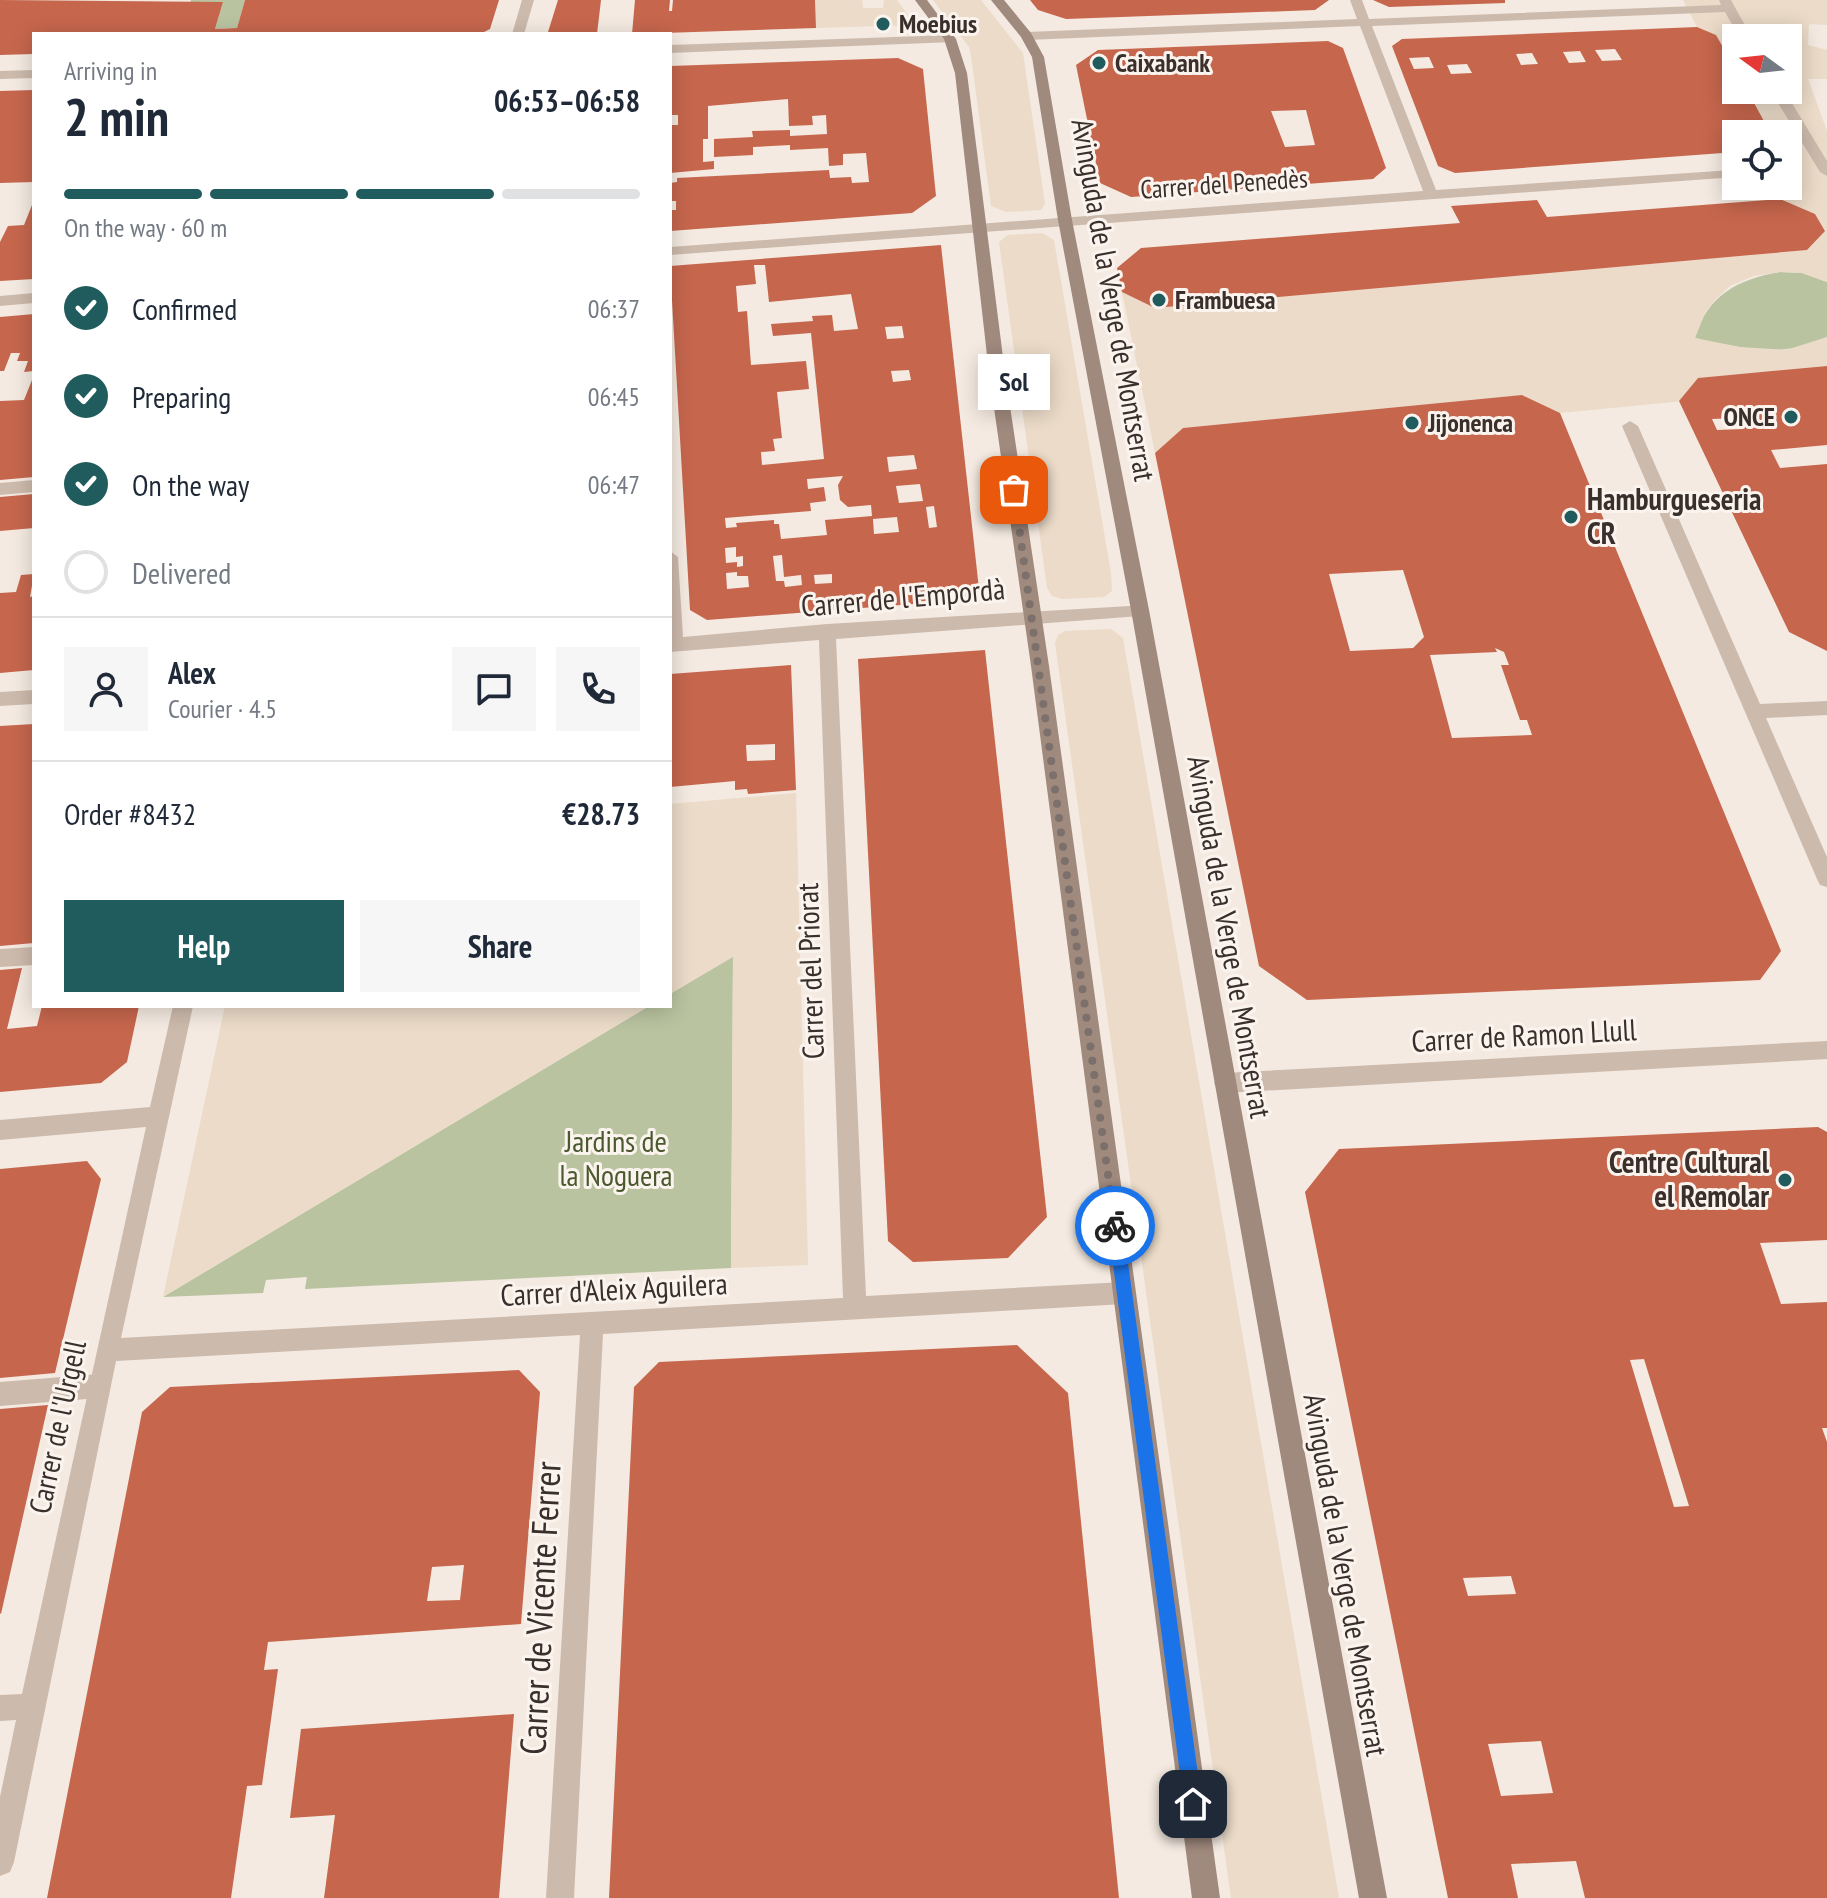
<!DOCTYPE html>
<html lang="en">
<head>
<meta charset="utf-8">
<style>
  body { margin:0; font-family:"PT Sans Narrow",sans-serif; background:#f6f6f7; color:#1f2937; height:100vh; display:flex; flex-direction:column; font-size:30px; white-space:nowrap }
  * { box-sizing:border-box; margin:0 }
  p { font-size:26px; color:#747a83 }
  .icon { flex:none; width:44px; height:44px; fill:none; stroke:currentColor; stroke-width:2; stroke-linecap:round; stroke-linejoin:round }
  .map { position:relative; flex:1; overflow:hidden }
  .drawer { position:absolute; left:32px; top:32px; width:640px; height:976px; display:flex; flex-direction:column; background:#fff; border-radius:0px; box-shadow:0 4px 20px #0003 }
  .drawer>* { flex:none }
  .needle { width:52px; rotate:285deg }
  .buttons { position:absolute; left:1722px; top:24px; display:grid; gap:16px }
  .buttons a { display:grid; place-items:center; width:80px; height:80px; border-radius:0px; background:#fff; box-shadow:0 4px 20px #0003; font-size:40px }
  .pin { position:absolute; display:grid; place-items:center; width:68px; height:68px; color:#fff; margin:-34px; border-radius:16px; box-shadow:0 4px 12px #0006 }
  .courier { position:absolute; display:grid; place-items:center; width:80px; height:80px; margin:-40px; border:6px solid #1a73e8; border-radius:50%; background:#fff; color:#222; box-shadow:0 2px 10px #0007 }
  .bubble { position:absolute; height:56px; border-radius:0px; background:#fff; box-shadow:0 4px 20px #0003; font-size:26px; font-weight:600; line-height:56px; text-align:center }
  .head em { font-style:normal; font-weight:600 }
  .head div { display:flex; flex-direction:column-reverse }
  .head { display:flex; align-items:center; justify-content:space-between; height:136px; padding:0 32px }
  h1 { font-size:52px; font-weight:600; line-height:60px }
  .bar { display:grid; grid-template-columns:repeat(4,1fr); gap:12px 8px; align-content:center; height:96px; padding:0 32px }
  .bar i { height:10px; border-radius:6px; background:#e0e1e3 }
  .bar .active { background:#205b5d }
  .bar p { grid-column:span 4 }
  .line { display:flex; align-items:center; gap:20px; padding:0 32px; border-top:2px solid #e0e1e3 }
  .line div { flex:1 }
  .round { display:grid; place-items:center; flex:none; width:84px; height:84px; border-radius:0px; background:#f6f6f7 }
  ol { padding:0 32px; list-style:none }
  li { display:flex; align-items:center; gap:24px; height:88px }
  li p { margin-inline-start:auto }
  li .icon { padding:8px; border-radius:50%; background:#205b5d; color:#fff; stroke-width:4 }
  li:last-child { color:#747a83 }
  li i { width:44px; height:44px; border:4px solid #e0e1e3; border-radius:50% }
  .primary-button { display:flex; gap:16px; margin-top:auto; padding:16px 32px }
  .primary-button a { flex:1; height:92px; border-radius:0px; background:#205b5d; color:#fff; font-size:32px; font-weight:600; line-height:92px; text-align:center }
  .primary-button a+a { background:#f6f6f7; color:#1f2937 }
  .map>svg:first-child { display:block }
  .green { fill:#b9c3a0 }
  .plaza { fill:#ebdbc8 }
  .building { fill:#c6664d; fill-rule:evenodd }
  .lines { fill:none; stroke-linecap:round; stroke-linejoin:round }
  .lane { fill:#ccbaac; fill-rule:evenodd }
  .street { fill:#ccbaac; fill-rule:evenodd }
  .secondary { fill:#a0897d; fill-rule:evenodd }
  .route { fill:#1a73e8 }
  .done { stroke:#7b706b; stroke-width:8; stroke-dasharray:0 14.4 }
  .poi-dot { fill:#205b5d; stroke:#fbf4ee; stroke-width:3 }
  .labels { text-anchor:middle; stroke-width:6; stroke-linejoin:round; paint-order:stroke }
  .far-poi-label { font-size:26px; font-weight:bold; fill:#3a2f2b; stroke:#fbf4ee; text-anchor:start }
  .far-street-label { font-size:26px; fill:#3a2f2b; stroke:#fbf4ee }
  .street-label { font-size:30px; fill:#3a2f2b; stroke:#fbf4ee }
  .poi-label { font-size:30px; font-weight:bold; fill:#3a2f2b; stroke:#fbf4ee; text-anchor:start }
  .park-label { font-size:30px; fill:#4b592f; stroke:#fbf4ee }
  .near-street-label { font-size:36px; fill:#3a2f2b; stroke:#fbf4ee }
</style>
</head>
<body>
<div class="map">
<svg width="1827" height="1898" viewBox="0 0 1827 1898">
  <rect width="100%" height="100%" fill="#f4eae1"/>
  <!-- green -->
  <path class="green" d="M 191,0 L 245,0 L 237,28 L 215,29 L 223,2 L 190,4 Z
    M 1780,272 L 1802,273 L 1827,282 L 1827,337 C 1786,359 1738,348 1695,338 C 1707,295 1739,279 1780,272 Z
    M 733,956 L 731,1268 L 305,1289 L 307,1277 L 266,1280 L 263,1293 L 163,1297 L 649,1006 L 670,1006 L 670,994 Z"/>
  <!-- plaza -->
  <path class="plaza" d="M 815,0 L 862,0 L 863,8 L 883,8 L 884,0 L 897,0 L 915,25 L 816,28 Z
    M 933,0 L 981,0 L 1023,53 L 1045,204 L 1041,210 L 1006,212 L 991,206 L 971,56 L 969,47 Z
    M 1683,0 L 1827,0 L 1827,25 L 1809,24 L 1808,45 L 1827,50 L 1827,79 L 1808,79 L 1827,131 L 1827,282 L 1802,273 L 1780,272 L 1754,276 L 1730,286 L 1717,298 L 1706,311 L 1695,338 L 1740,347 L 1786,350 L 1827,337 L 1827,366 L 1698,378 L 1679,401 L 1674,402 L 1560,413 L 1522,395 L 1183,428 L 1155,453 L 1122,292 L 1155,308 L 1807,250 L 1825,230 L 1815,214 L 1777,199 L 1769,186 L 1788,186 L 1788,134 L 1771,134 L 1747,90 L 1788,90 L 1788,38 L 1736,38 L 1736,70 L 1716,35 L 1697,27 Z
    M 1042,233 L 1054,240 L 1111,573 L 1112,591 L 1104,597 L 1062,599 L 1052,596 L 1047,588 L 999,242 L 1008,235 Z
    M 1111,629 L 1123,638 L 1339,1898 L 1231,1898 L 1055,643 L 1058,635 L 1065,631 Z
    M 796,793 L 808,1265 L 731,1268 L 733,957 L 670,994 L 670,804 Z
    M 225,1006 L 649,1006 L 163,1297 Z"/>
  <!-- building -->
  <path class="building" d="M 0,0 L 223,2 L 215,29 L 237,28 L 245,0 L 499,0 L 490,29 L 480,34 L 34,34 L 34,54 L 0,55 Z
    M 558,0 L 601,0 L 597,34 L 548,32 Z
    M 635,0 L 670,0 L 669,11 L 672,11 L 673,0 L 815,0 L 816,28 L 632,34 Z
    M 1030,0 L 1329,0 L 1315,10 L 1066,19 L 1038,10 Z
    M 1373,0 L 1505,0 L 1505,3 L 1389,7 Z
    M 1697,27 L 1716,35 L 1736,70 L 1736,90 L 1747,90 L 1771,134 L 1736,134 L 1736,152 L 1455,173 L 1438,166 L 1392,46 L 1402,39 ZM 1615,49 L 1622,60 L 1602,61 L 1595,50 ZM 1580,51 L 1586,62 L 1569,63 L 1563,52 ZM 1532,53 L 1538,64 L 1521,65 L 1516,54 ZM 1429,57 L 1434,68 L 1414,69 L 1409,58 ZM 1467,64 L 1472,73 L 1451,74 L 1447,65 Z
    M 1328,41 L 1343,48 L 1386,168 L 1373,179 L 1131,197 L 1100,183 L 1076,65 L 1098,50 ZM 1306,110 L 1315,145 L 1285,147 L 1271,111 Z
    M 898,58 L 923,69 L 936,196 L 912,213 L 670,231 L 670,210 L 676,210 L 676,201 L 670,201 L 670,183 L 677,182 L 677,178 L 829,170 L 830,178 L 851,177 L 852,183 L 869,182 L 866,153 L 843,154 L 843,165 L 829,166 L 828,148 L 790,150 L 790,145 L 753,147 L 753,155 L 714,157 L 714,139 L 753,137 L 752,131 L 790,130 L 790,136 L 827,134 L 826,115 L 812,116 L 813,125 L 789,126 L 788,99 L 708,106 L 708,139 L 703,139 L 703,162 L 714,161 L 714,169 L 670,173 L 670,125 L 678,125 L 678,115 L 670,115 L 670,66 Z
    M 34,90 L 34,182 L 0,183 L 0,91 Z
    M 1780,199 L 1815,214 L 1825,231 L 1807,250 L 1155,308 L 1122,292 L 1117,268 L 1141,248 L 1460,223 L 1451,206 L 1537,200 L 1547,217 Z
    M 34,200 L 34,279 L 0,281 L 0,242 L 8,226 L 24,225 Z
    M 941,245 L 979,589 L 965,600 L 707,620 L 690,610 L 670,266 ZM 754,265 L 765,265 L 769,302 L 851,294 L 858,329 L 834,331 L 832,315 L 812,316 L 813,321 L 771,324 L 773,336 L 811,333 L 824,459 L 762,465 L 761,452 L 775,451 L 773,439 L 782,438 L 777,392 L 809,389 L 806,361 L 751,365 L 747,311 L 738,312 L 736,286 L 756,284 ZM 902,326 L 904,338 L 887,339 L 885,327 ZM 909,370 L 911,380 L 893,382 L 891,371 ZM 914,455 L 917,469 L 889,472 L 887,457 ZM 843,476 L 838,485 L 840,500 L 848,507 L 871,505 L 872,516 L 825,520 L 827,535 L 781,539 L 779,524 L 774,524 L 774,520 L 736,523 L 737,527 L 726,528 L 725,518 L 811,511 L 810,503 L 826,501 L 824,487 L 808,489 L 807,479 ZM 920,484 L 923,501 L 899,503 L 896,486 ZM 934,506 L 937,527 L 929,528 L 926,507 ZM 897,517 L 899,532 L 874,534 L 873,519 ZM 736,547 L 736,557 L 743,556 L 743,566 L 737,567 L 737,562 L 726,563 L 725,548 ZM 782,555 L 784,577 L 801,575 L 802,585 L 785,587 L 784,581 L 776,581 L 773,556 ZM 737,572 L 737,576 L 748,576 L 749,587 L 727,589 L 726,573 ZM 832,574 L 832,583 L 815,584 L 814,575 Z
    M 34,314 L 34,371 L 24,372 L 28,361 L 17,361 L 20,353 L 11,353 L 4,371 L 0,371 L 0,317 Z
    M 1827,366 L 1827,445 L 1771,450 L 1780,468 L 1827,464 L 1827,651 L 1789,632 L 1679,401 L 1698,378 ZM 1737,418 L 1743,429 L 1717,430 L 1712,419 Z
    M 34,375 L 34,477 L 0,480 L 0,401 L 24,400 Z
    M 1522,395 L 1560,413 L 1781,951 L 1760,980 L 1307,1000 L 1259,966 L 1155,453 L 1183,428 ZM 1403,570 L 1424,637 L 1413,648 L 1350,651 L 1329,574 ZM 1495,648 L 1504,652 L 1509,665 L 1501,665 L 1520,720 L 1527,720 L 1532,735 L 1452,738 L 1430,655 L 1497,652 Z
    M 34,494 L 34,528 L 0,531 L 0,497 Z
    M 34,574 L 30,597 L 34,596 L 34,670 L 0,673 L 0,593 L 16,592 L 21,575 Z
    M 985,650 L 1047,1217 L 1008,1258 L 913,1262 L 888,1241 L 858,659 Z
    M 791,665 L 796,790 L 748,794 L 747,789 L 735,790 L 735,781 L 670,787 L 670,674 ZM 775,744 L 775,760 L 747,761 L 746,745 Z
    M 34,724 L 34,943 L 0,946 L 0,726 Z
    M 22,968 L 7,1029 L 37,1026 L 42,1006 L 139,1006 L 127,1062 L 101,1083 L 0,1092 L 0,970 Z
    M 1818,1127 L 1827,1132 L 1827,1240 L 1760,1243 L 1781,1304 L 1827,1302 L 1827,1428 L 1822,1428 L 1827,1442 L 1827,1898 L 1585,1898 L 1576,1861 L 1511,1864 L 1518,1898 L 1448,1898 L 1305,1192 L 1339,1149 ZM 1644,1359 L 1689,1506 L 1674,1507 L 1630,1360 ZM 1511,1576 L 1516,1594 L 1468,1596 L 1463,1578 ZM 1541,1741 L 1553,1793 L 1501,1796 L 1488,1744 Z
    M 87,1161 L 101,1179 L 55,1373 L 0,1378 L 0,1169 Z
    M 1017,1345 L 1068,1393 L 1119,1898 L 609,1898 L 634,1387 L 659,1362 Z
    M 519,1370 L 540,1392 L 521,1624 L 268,1642 L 264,1670 L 278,1669 L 262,1785 L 247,1786 L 231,1898 L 47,1898 L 142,1412 L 170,1387 ZM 464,1565 L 460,1600 L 427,1601 L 432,1567 Z
    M 48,1405 L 1,1614 L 0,1613 L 0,1409 Z
    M 514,1714 L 499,1898 L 324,1898 L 335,1815 L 290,1818 L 301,1729 Z"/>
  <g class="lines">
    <!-- lane -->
    <path class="lane" d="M 34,480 L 34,492 L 0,495 L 0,483 Z
      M 34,947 L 34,965 L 0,967 L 0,949 Z
      M 99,1374 L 107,1378 L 111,1386 L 107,1394 L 99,1398 L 0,1406 L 0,1382 Z"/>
    <!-- street -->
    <path class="street" d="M 522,0 L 534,0 L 524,34 L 512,34 Z
      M 1350,0 L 1362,0 L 1369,19 L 1721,5 L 1719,0 L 1731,0 L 1752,38 L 1740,38 L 1725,12 L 1372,26 L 1436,190 L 1733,170 L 1736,171 L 1736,177 L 670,255 L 670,247 L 1423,191 L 1360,26 L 1027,40 L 1021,36 L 1027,32 L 1357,19 Z
      M 950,35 L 954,36 L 954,42 L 670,53 L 670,45 Z
      M 34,70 L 34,78 L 0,79 L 0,71 Z
      M 1770,90 L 1784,90 L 1827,161 L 1827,176 L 1820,172 Z
      M 34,293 L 34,303 L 0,306 L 0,296 Z
      M 1630,421 L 1638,426 L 1760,704 L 1827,701 L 1827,715 L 1766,718 L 1827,857 L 1827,887 L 1820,885 L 1817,879 L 1622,426 Z
      M 670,551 L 678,557 L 683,637 L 827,624 L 1146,605 L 1149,610 L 1146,615 L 1140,616 L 836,639 L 866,1296 L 1124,1282 L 1132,1285 L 1135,1293 L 1132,1301 L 1124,1304 L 603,1334 L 574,1898 L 546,1898 L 580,1335 L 116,1361 L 14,1862 L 10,1872 L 0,1876 L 0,1797 L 16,1720 L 0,1721 L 0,1695 L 22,1694 L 146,1127 L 0,1140 L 0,1120 L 150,1107 L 173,1006 L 193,1006 L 121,1338 L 843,1298 L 819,640 L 670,652 Z
      M 34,690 L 34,704 L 0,706 L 0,692 Z
      M 1827,1041 L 1827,1059 L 1225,1093 L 1218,1090 L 1214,1083 L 1218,1076 L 1225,1073 Z"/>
    <!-- secondary -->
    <path class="secondary" d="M 915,0 L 927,0 L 956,39 L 967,73 L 1005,373 L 1049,666 L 1220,1898 L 1192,1898 L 1031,666 L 989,373 L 955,73 L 944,39 Z
      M 991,0 L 1004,0 L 1031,33 L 1044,57 L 1072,220 L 1149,610 L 1387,1898 L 1359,1898 L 1131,610 L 1058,220 L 1032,57 L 1021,37 Z"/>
  </g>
  <!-- route -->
  <path class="route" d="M 1115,1219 L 1123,1226 L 1202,1804 L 1199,1810 L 1193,1813 L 1187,1810 L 1184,1804 L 1108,1226 Z"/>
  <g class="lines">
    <!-- done -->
    <path class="done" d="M 1014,490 L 1115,1226"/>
  </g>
  <!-- markers -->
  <g class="poi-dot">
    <circle cx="883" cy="24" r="8"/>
    <circle cx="1099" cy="63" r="8"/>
    <circle cx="1159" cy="300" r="8"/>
    <circle cx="1791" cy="417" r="8"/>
    <circle cx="1412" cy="423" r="8"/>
    <circle cx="1571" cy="517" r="8"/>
    <circle cx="1785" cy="1180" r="8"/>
  </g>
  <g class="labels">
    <!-- far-poi labels -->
    <g class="far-poi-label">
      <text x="899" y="33">Moebius</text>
      <text x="1115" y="72">Caixabank</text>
      <text x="1175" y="309">Frambuesa</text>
      <text x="1775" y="426" text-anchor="end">ONCE</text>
      <text x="1428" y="432">Jijonenca</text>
    </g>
    <!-- far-street labels -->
    <g class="far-street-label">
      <text transform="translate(1224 184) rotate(-4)" y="9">Carrer del Penedès</text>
    </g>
    <!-- street labels -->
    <g class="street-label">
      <text transform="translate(1113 300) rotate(80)" y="10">Avinguda de la Verge de Montserrat</text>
      <text transform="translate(903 598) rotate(-5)" y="10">Carrer de l'Empordà</text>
      <text transform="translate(1229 937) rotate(80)" y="10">Avinguda de la Verge de Montserrat</text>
      <text transform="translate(811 971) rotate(-92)" y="10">Carrer del Priorat</text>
      <text transform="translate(1524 1036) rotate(-3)" y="10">Carrer de Ramon Llull</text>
      <text transform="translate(614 1290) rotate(-3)" y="10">Carrer d'Aleix Aguilera</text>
      <text transform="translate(58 1427) rotate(-78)" y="10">Carrer de l'Urgell</text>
      <text transform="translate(1345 1575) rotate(80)" y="10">Avinguda de la Verge de Montserrat</text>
    </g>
    <!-- poi labels -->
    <g class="poi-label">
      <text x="1587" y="510">Hamburgueseria<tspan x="1587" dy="34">CR</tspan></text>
      <text x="1769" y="1173" text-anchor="end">Centre Cultural<tspan x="1769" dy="34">el Remolar</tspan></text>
    </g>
    <!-- park labels -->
    <g class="park-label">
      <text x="616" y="1152">Jardins de<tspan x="616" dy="34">la Noguera</tspan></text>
    </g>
    <!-- near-street labels -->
    <g class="near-street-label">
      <text transform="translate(540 1608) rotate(-87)" y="13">Carrer de Vicente Ferrer</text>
    </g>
  </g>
</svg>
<div class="buttons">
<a><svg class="needle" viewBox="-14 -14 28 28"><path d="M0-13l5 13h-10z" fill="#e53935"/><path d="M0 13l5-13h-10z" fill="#747a83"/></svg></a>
<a><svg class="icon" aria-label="locate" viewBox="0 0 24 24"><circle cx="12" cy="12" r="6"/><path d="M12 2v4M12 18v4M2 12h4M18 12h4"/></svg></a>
</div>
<div class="pin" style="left:1014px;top:490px;background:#ea580c"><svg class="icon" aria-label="bag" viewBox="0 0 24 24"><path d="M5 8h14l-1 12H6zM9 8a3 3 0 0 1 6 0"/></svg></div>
<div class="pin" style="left:1193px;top:1804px;background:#1f2937"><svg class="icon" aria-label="home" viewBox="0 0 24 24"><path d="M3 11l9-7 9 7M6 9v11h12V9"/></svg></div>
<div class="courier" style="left:1115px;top:1226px"><svg class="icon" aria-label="bike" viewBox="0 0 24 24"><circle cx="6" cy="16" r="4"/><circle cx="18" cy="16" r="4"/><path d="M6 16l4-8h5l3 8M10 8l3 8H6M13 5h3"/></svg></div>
<div class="bubble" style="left:978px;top:354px;width:72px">Sol</div>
<section class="drawer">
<div class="head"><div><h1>2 min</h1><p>Arriving in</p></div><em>06:53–06:58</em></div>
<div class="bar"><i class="active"></i><i class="active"></i><i class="active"></i><i></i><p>On the way · 60 m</p></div>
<ol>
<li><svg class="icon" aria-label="check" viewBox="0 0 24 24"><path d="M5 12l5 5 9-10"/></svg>Confirmed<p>06:37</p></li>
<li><svg class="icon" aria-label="check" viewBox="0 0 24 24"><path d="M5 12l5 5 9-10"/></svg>Preparing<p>06:45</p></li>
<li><svg class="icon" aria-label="check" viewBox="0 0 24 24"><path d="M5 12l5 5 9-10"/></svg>On the way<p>06:47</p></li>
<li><i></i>Delivered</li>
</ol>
<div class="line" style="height:144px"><a class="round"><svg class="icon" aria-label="person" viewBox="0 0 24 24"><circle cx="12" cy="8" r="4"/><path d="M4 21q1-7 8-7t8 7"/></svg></a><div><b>Alex</b><p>Courier · 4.5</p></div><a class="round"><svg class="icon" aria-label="chat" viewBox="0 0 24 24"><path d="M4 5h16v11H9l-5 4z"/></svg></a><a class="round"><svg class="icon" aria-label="phone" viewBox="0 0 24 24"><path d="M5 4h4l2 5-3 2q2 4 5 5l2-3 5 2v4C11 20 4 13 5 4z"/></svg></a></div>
<div class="line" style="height:104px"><div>Order #8432</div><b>€28.73</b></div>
<div class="primary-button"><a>Help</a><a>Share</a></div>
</section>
</div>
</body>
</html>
